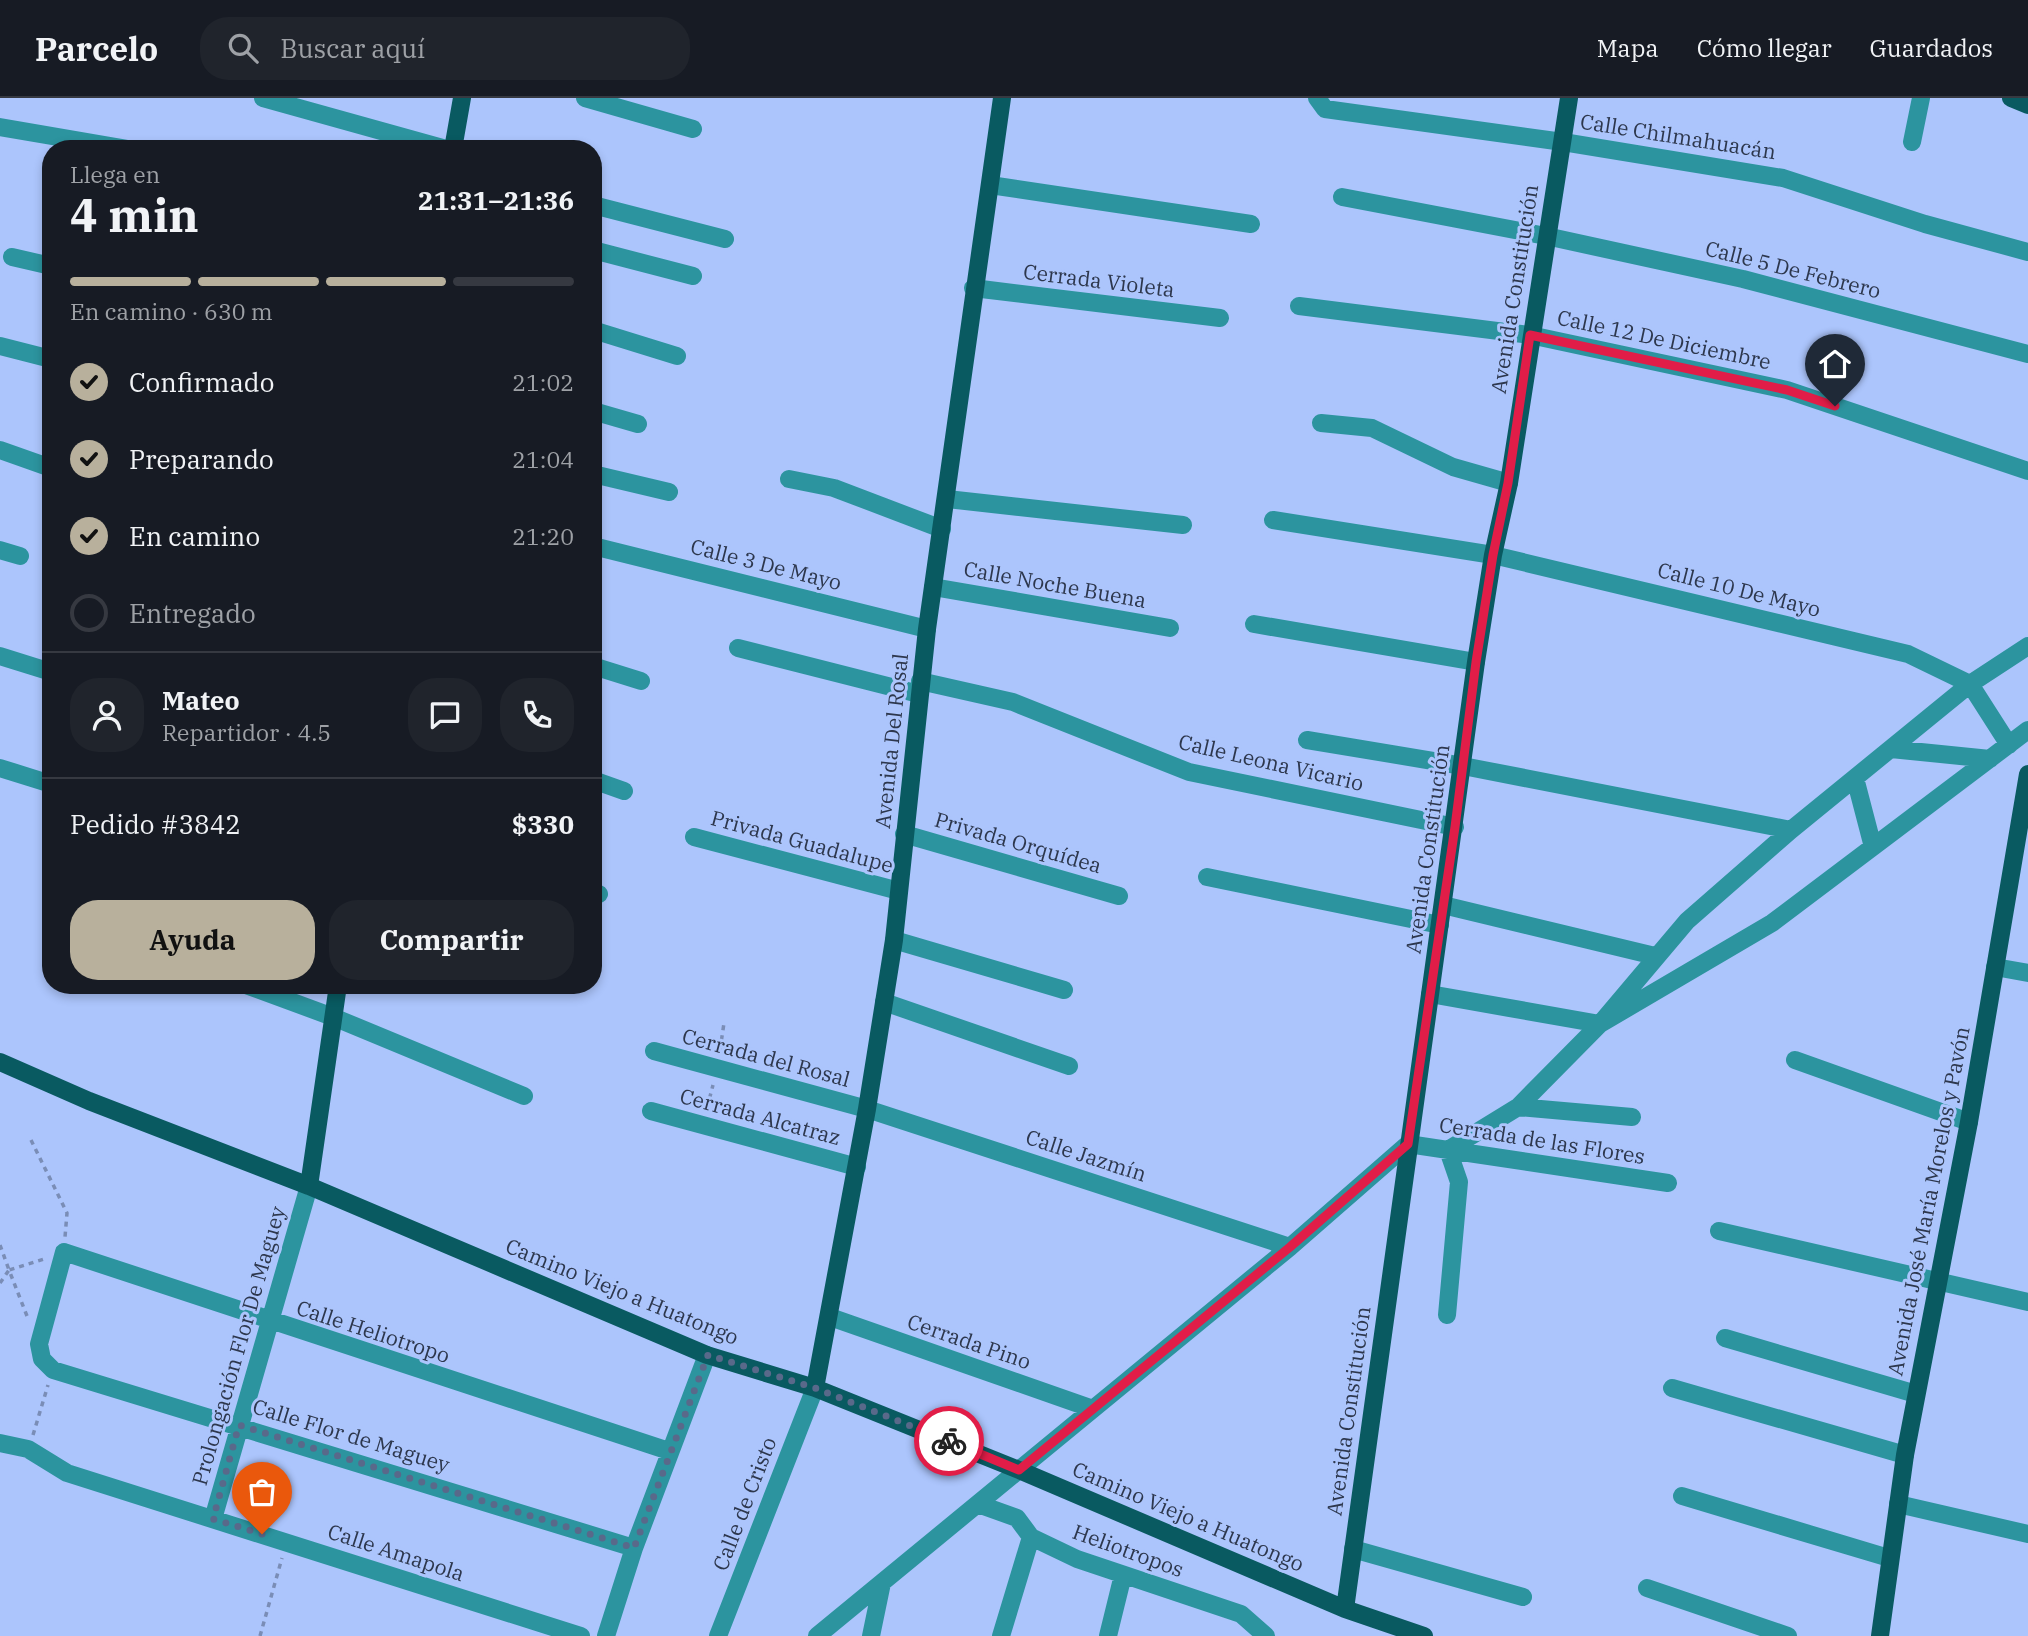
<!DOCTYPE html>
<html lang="es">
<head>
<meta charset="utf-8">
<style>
  body { margin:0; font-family:"IBM Plex Serif",serif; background:#20242c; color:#f1f3f6; height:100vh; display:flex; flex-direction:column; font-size:26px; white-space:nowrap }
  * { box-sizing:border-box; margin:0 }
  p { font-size:23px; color:#9ea1a6 }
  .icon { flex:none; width:38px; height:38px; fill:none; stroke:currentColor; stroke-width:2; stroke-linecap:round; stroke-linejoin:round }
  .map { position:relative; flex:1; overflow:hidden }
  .drawer { position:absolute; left:42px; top:42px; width:560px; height:854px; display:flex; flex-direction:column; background:#171b24; border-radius:28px; box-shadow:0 4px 10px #0003 }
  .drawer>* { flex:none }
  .pin { position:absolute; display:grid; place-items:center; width:60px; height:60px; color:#fff; margin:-72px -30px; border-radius:50% 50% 50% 0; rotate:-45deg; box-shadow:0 0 7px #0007 }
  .pin .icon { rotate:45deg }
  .courier { position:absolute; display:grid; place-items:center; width:70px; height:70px; margin:-35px; border:5px solid #e11d48; border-radius:50%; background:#fff; color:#222; box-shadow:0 2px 9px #0007 }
  .summary em { font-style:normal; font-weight:700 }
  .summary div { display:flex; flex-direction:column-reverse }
  .summary { display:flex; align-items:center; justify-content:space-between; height:119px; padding:0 28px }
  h1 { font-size:46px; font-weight:700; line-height:52px }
  .bar { display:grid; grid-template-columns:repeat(4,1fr); gap:10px 7px; align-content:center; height:84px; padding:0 28px }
  .bar i { height:9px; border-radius:5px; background:#363941 }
  .bar .on { background:#b8b09c }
  .bar p { grid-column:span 4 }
  .line { display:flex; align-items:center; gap:18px; padding:0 28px; border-top:2px solid #363941 }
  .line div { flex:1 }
  .round { display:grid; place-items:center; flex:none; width:74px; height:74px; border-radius:28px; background:#20242c }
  ol { padding:0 28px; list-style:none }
  li { display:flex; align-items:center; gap:21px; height:77px }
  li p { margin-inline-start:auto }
  li .icon { padding:7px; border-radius:50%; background:#b8b09c; color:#111; stroke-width:4 }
  li:last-child { color:#9ea1a6 }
  li i { width:38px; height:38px; border:4px solid #363941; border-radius:50% }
  .primary-button { display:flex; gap:14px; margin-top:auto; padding:14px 28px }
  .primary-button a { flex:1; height:80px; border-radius:28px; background:#b8b09c; color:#111; font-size:28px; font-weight:700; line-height:80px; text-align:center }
  .primary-button a+a { background:#20242c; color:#f1f3f6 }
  header { display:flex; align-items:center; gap:42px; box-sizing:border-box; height:98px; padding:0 35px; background:#171b24; border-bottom:2px solid #363941 }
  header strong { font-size:33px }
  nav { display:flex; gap:38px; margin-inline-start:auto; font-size:24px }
  .search { width:490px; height:63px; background:#20242c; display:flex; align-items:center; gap:18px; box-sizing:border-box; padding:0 24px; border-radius:28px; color:#9ea1a6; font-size:26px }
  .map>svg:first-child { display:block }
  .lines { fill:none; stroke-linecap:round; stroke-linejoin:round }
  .path { stroke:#7a8db6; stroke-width:3.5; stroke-dasharray:5 5; stroke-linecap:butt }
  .minor { stroke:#2c949f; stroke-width:18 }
  .major { stroke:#095a61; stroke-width:18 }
  .done { stroke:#59698a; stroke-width:7; stroke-dasharray:0 12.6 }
  .route { stroke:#e11d48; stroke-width:9 }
  .labels { text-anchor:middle; stroke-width:6; stroke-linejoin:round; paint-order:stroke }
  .street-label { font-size:21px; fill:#2d374d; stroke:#acc5fc }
</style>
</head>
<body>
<header>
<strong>Parcelo</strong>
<div class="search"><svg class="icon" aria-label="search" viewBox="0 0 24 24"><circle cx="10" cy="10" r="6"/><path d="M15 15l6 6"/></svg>Buscar aquí</div>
<nav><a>Mapa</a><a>Cómo llegar</a><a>Guardados</a></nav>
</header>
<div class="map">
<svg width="2028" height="1538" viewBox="0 0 2028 1538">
  <rect width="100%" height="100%" fill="#acc5fc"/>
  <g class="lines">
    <!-- path -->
    <path class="path" d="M 720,952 L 724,925
      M 707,1010 L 713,987
      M 31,1042 L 67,1115 L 65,1139
      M 0,1147 L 9,1172
      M 0,1185 L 9,1172
      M 27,1218 L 9,1172 L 44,1161
      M 33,1337 L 48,1287
      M 260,1538 L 282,1460"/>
    <!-- minor -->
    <path class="minor" d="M 263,0 L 446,51
      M 585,0 L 693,31
      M 1317,0 L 1325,11 L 1563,44 L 1783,80 L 1925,126 L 2028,154
      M 0,29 L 128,51
      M 1912,44 L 1921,0
      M 990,87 L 1251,126
      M 1342,99 L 1546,138 L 1743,181 L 2028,256
      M 593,107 L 725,141
      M 593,152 L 693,178
      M 12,159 L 51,168
      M 973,190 L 1220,220
      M 1299,208 L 1530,237 L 1787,292 L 2028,373
      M 593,232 L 677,258
      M 0,248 L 51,261
      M 593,313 L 638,326
      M 1321,325 L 1372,330 L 1453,369 L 1509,385
      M 0,352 L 51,370
      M 593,376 L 669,394
      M 789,381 L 834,390 L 942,431
      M 947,401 L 1183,427
      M 1273,422 L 1493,457 L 1908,556 L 1970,586 L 2009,647
      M 593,448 L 927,531
      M 0,452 L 20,458
      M 933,489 L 1170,530
      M 1254,526 L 1476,564
      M 738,550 L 919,596
      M 0,558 L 51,574
      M 593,568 L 641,583
      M 920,583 L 1013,604 L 1189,674 L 1455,729
      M 1307,642 L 1463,668 L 1791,732
      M 1891,651 L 1990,661
      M 0,670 L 51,686
      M 1855,680 L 1873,749
      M 593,682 L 624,693
      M 904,736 L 1119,798
      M 694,739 L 899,793
      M 1207,779 L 1440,827
      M 593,794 L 599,796
      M 1443,807 L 1655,858
      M 894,842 L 1064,892
      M 1995,869 L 2028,875
      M 246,887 L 333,919 L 524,998
      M 1430,896 L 1600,926 L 1772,825 L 2028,632
      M 884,904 L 1069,968
      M 654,953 L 867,1011 L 1290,1149
      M 1795,962 L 1969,1024
      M 1518,1009 L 1600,926 L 1687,823 L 1791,732 L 1970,586 L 2028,548
      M 651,1013 L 857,1069
      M 1719,1133 L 2028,1204
      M 1447,1217 L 1459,1084 L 1448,1052 L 1518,1009 L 1632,1019
      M 830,1219 L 1093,1311
      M 1725,1240 L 1916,1296
      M 1672,1290 L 1905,1357
      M 0,1345 L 28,1351 L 67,1375 L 581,1538
      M 1682,1398 L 1889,1460
      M 978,1406 L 1017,1420 L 1031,1439 L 1077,1461 L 1241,1516 L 1266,1538
      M 1898,1406 L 2028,1436
      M 213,1421 L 309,1088
      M 634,1450 L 53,1272 L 42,1261 L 39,1246 L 64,1154 L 669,1353
      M 1353,1451 L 1523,1499
      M 1647,1490 L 1788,1538
      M 606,1538 L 634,1450 L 707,1257
      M 718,1538 L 815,1290
      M 817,1538 L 1290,1149 L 1408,1046 L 1668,1085
      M 871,1538 L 882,1485
      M 1001,1538 L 1031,1439
      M 1108,1538 L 1123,1477"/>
    <!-- major -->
    <path class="major" d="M 2011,0 L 2028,7
      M 453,51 L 462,0
      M 0,964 L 89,1003 L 309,1088 L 707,1257 L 815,1290 L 1019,1372 L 1345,1511 L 1424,1538
      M 309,1088 L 338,887
      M 815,1290 L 867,1011 L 894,842 L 927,531 L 1002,0
      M 1345,1511 L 1476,564 L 1493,457 L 1509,385 L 1569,0
      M 1880,1538 L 1905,1357 L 1969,1024 L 2028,676"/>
  </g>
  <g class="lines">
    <!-- done -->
    <path class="done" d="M 262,1436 L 213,1421 L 239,1327 L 634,1450 L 708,1257 L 815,1290 L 949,1343"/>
    <!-- route -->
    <path class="route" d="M 949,1343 L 1019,1372 L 1290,1149 L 1408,1046 L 1455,729 L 1476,564 L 1493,457 L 1508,385 L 1530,237 L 1787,292 L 1835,308"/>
  </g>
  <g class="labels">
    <!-- street labels -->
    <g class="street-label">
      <text transform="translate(1678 39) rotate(9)" y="7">Calle Chilmahuacán</text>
      <text transform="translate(1793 172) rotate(14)" y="7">Calle 5 De Febrero</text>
      <text transform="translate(1099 183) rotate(7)" y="7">Cerrada Violeta</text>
      <text transform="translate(1515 191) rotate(-81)" y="7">Avenida Constitución</text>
      <text transform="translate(1664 242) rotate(12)" y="7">Calle 12 De Diciembre</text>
      <text transform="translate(766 467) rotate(14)" y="7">Calle 3 De Mayo</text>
      <text transform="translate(1055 487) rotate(10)" y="7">Calle Noche Buena</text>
      <text transform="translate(1739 492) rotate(14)" y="7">Calle 10 De Mayo</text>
      <text transform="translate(892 643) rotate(-84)" y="7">Avenida Del Rosal</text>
      <text transform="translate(1271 665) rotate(13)" y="7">Calle Leona Vicario</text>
      <text transform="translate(802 744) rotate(15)" y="7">Privada Guadalupe</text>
      <text transform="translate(1018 745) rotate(16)" y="7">Privada Orquídea</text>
      <text transform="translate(1428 751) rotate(-82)" y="7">Avenida Constitución</text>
      <text transform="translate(766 960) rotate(15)" y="7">Cerrada del Rosal</text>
      <text transform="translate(760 1019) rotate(15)" y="7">Cerrada Alcatraz</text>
      <text transform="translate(1542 1043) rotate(9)" y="7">Cerrada de las Flores</text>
      <text transform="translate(1086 1058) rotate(18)" y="7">Calle Jazmín</text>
      <text transform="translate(1929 1103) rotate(-79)" y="7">Avenida José María Morelos y Pavón</text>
      <text transform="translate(622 1194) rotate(22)" y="7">Camino Viejo a Huatongo</text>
      <text transform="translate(373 1234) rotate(18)" y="7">Calle Heliotropo</text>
      <text transform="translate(969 1244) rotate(19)" y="7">Cerrada Pino</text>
      <text transform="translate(239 1248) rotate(-74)" y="7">Prolongación Flor De Maguey</text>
      <text transform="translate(1349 1313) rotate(-82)" y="7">Avenida Constitución</text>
      <text transform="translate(351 1338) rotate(17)" y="7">Calle Flor de Maguey</text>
      <text transform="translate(745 1406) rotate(-69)" y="7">Calle de Cristo</text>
      <text transform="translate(1188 1419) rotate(23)" y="7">Camino Viejo a Huatongo</text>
      <text transform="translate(1128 1453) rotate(20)" y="7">Heliotropos</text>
      <text transform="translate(396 1455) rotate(18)" y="7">Calle Amapola</text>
    </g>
  </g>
</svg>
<div class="pin" style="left:262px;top:1436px;background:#ea580c"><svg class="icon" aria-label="bag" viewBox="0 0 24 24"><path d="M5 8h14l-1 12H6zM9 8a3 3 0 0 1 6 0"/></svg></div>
<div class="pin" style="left:1835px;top:308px;background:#1f2937"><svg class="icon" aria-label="home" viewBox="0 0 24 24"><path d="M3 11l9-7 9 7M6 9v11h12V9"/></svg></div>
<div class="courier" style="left:949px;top:1343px"><svg class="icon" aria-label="bike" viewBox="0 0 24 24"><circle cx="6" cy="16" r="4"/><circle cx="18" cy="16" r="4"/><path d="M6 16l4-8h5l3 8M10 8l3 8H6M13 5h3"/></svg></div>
<section class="drawer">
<div class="summary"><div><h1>4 min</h1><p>Llega en</p></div><em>21:31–21:36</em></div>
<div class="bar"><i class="on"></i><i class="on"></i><i class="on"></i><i></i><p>En camino · 630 m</p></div>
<ol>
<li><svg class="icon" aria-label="check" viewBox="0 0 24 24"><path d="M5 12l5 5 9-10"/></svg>Confirmado<p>21:02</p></li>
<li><svg class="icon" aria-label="check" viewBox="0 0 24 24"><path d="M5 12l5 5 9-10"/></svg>Preparando<p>21:04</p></li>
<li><svg class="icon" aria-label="check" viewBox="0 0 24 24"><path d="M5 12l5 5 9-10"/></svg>En camino<p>21:20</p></li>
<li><i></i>Entregado</li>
</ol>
<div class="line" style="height:126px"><a class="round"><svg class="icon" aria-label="person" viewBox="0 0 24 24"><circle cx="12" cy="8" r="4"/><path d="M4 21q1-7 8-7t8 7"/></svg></a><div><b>Mateo</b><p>Repartidor · 4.5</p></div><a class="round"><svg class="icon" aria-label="chat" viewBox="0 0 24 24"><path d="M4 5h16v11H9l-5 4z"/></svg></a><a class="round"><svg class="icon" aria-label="phone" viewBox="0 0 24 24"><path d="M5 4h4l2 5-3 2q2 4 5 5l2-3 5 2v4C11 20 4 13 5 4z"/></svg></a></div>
<div class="line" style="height:91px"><div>Pedido #3842</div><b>$330</b></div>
<div class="primary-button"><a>Ayuda</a><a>Compartir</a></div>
</section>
</div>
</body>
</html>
